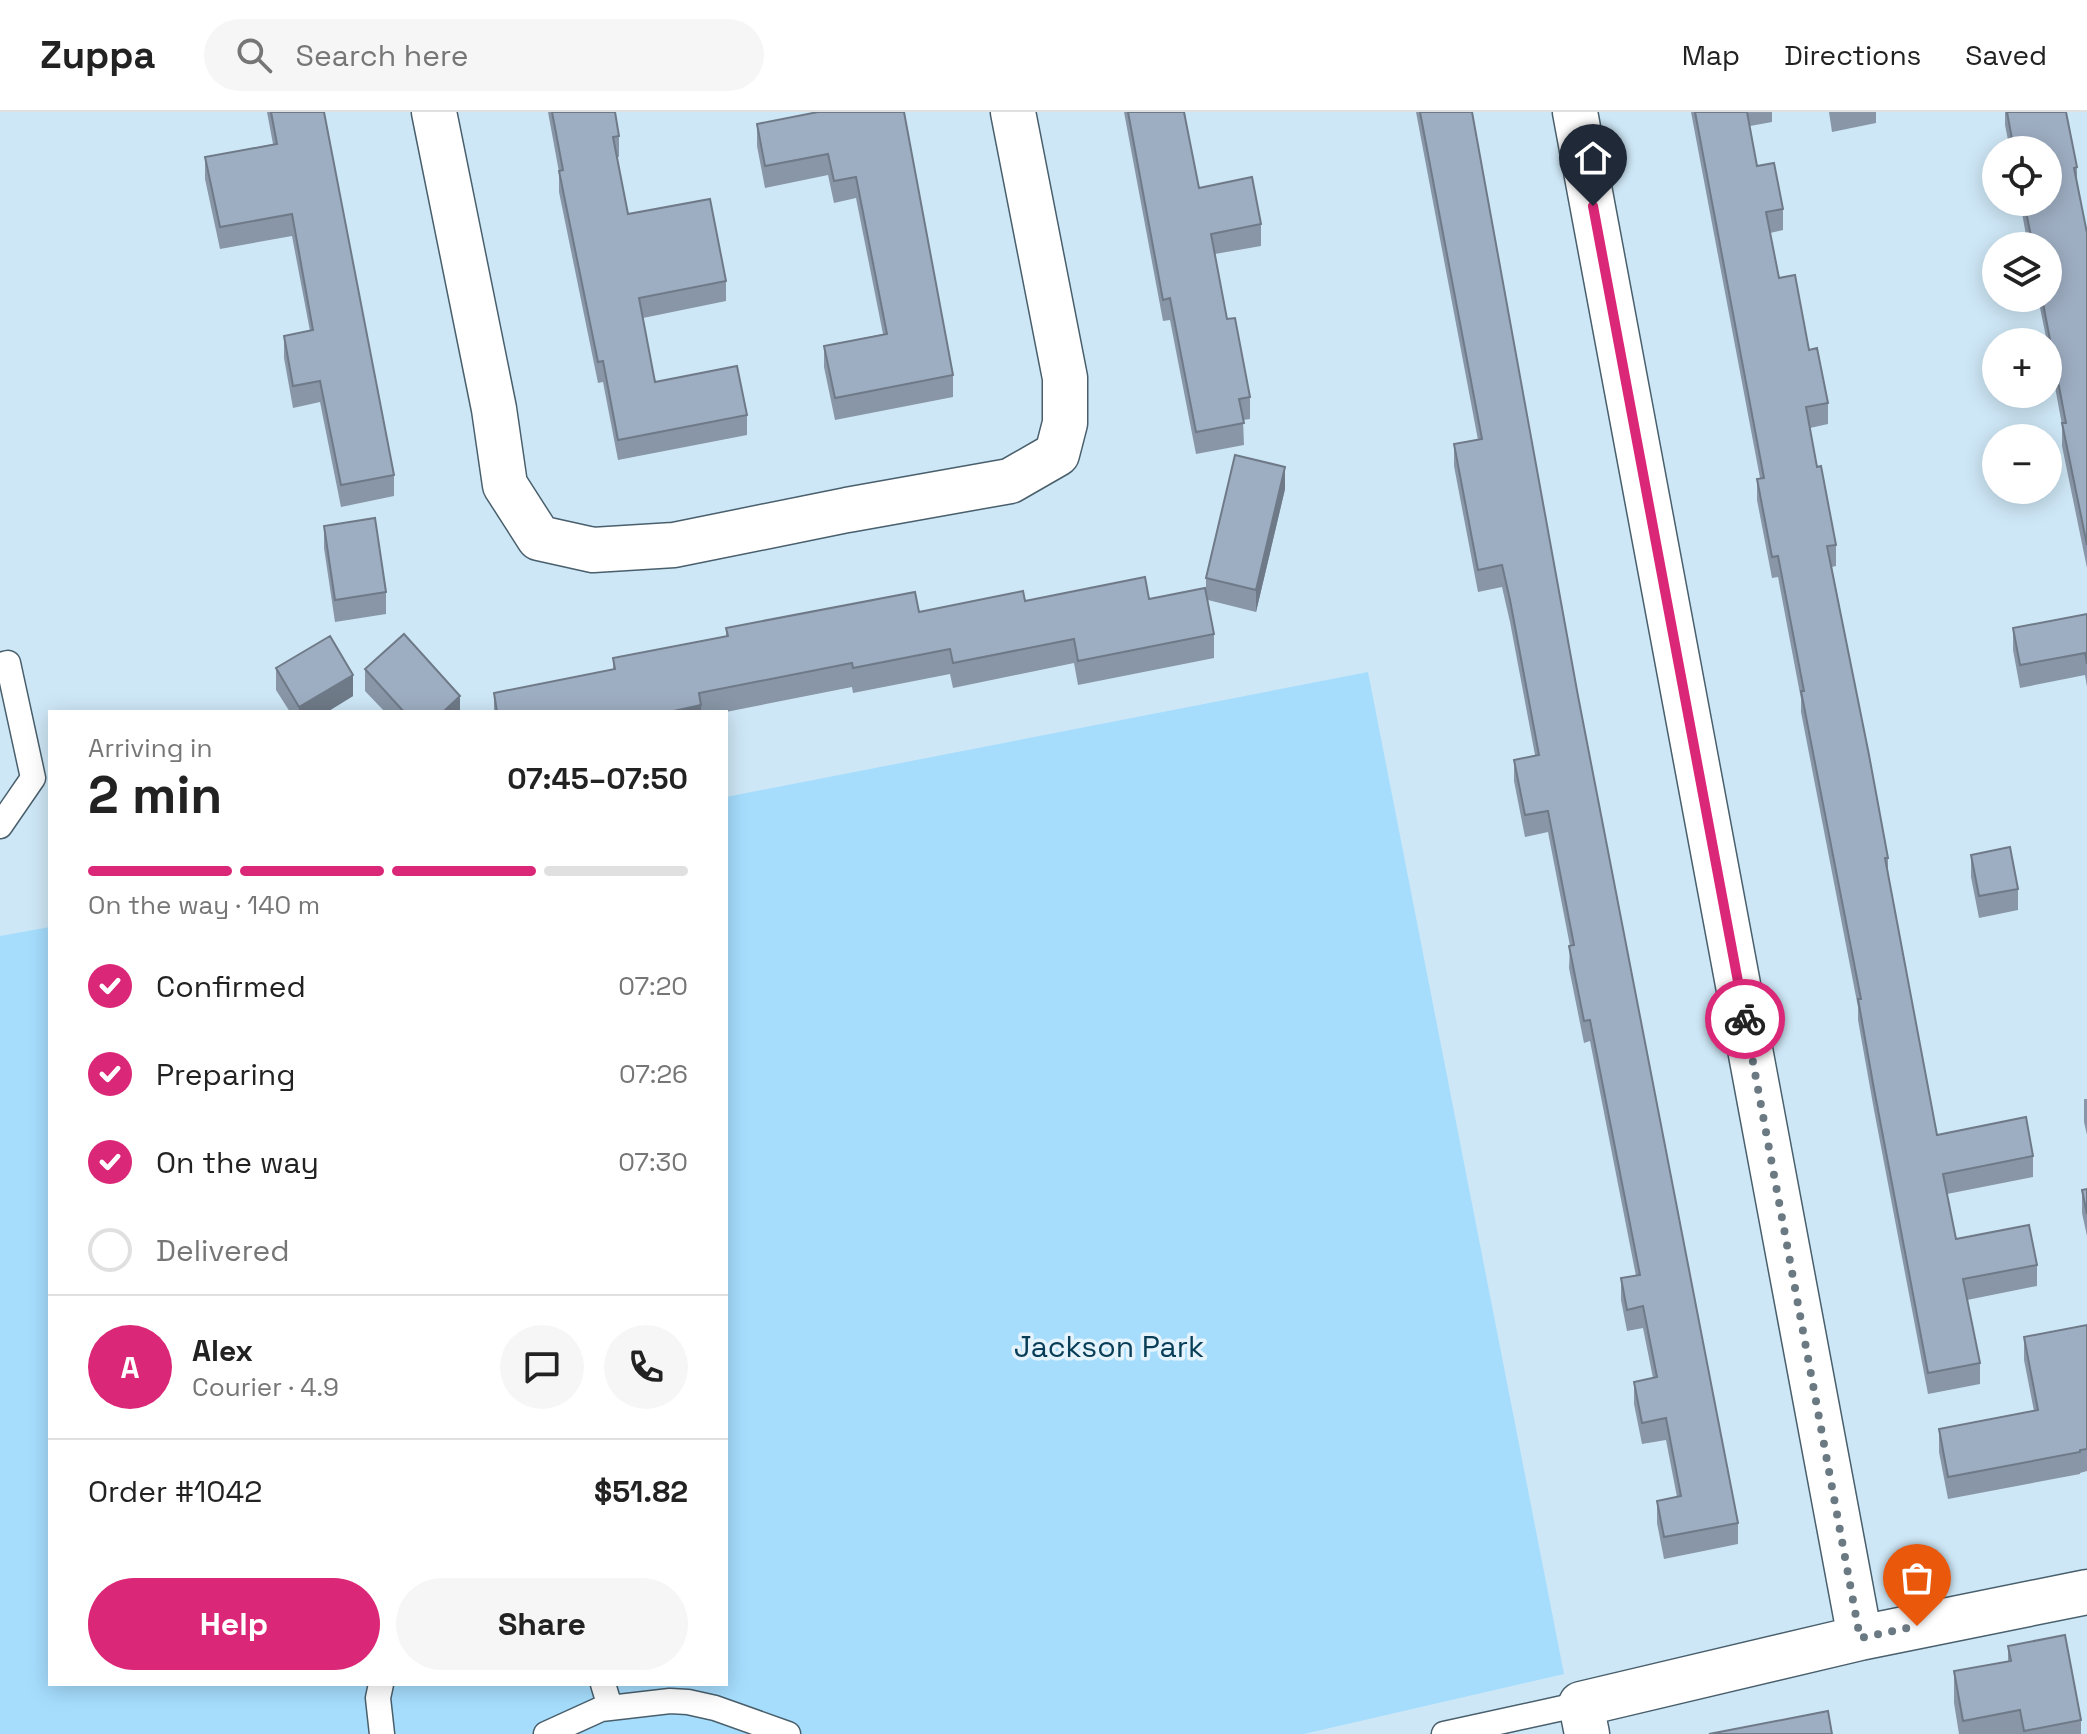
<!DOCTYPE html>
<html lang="en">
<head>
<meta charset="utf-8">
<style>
  body { margin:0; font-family:"Space Grotesk",sans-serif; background:#f6f6f6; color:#222; height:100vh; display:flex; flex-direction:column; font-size:30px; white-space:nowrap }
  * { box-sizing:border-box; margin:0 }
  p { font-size:26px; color:#767676 }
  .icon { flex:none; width:44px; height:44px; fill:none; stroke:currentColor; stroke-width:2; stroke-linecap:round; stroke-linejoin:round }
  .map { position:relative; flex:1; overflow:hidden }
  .panel { position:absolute; left:48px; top:598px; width:680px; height:976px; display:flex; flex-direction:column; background:#fff; border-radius:0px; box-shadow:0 4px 20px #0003 }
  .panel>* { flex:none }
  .fabs { position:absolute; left:1982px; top:24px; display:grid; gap:16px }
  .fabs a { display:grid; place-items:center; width:80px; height:80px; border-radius:50%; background:#fff; box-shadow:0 4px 20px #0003; font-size:40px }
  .pin { position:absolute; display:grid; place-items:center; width:68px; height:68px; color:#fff; margin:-82px -34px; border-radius:50% 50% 50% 0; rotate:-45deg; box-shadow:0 0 8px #0007 }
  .pin .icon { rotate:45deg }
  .courier { position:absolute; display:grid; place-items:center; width:80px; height:80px; margin:-40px; border:6px solid #db2777; border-radius:50%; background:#fff; color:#222; box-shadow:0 2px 10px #0007 }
  .summary em { font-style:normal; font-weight:700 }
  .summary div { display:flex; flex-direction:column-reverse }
  .summary { display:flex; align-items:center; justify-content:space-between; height:136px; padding:0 40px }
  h1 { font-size:52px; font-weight:700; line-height:60px }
  .bar { display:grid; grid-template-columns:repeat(4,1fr); gap:12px 8px; align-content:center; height:96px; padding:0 40px }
  .bar i { height:10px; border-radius:6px; background:#e0e0e0 }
  .bar .active { background:#db2777 }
  .bar p { grid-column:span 4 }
  .line { display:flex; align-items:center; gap:20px; padding:0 40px; border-top:2px solid #e0e0e0 }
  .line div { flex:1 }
  .round { display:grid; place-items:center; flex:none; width:84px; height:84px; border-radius:42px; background:#f6f6f6 }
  ol { padding:0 40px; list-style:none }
  li { display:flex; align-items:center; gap:24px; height:88px }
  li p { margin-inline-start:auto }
  li .icon { padding:8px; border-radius:50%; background:#db2777; color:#fff; stroke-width:4 }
  li:last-child { color:#767676 }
  li i { width:44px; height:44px; border:4px solid #e0e0e0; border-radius:50% }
  .action { display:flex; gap:16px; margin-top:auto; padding:16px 40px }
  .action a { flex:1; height:92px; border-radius:48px; background:#db2777; color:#fff; font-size:32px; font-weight:700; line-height:92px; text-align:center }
  .action a+a { background:#f6f6f6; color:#222 }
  header { display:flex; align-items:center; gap:48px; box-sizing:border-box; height:112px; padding:0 40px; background:#fff; border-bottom:2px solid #e0e0e0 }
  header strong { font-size:38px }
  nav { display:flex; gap:44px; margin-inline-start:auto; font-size:28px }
  .search { width:560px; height:72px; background:#f6f6f6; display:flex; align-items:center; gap:20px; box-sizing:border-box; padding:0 28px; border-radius:44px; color:#767676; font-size:30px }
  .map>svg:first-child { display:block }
  .green { fill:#a6ddfd }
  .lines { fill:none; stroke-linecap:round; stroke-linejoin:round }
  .lane-casing { stroke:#495f6c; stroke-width:27 }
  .street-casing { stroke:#495f6c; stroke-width:47 }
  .lane { stroke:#fff; stroke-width:24 }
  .street { stroke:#fff; stroke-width:44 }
  .wall { fill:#8896a7 }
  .shaded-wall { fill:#6f7a88 }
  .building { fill:#9eaec2; stroke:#6f7a88; stroke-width:2 }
  .done { stroke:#6a7982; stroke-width:8; stroke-dasharray:0 14.4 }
  .route { stroke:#db2777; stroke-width:10 }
  .labels { text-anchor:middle; stroke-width:7; stroke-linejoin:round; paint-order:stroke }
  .park-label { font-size:30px; fill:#073d56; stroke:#e4f3fc }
</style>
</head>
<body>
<header>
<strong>Zuppa</strong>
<div class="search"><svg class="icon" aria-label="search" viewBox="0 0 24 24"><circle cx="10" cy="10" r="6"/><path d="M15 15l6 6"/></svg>Search here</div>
<nav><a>Map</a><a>Directions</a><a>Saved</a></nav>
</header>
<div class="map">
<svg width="2087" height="1622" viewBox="0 0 2087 1622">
  <rect width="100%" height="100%" fill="#cee7f6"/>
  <!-- green -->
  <path class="green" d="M 1368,560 L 1564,1562 L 1304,1622 L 0,1622 L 0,824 L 50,815 L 50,1572 L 726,1572 L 726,685 Z"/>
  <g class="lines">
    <!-- lane casing -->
    <g class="lane-casing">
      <path id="lane" d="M 0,553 L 8,551 L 33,666 L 0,714
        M 381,1572 L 378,1586 L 382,1622
        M 603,1572 L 610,1595
        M 546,1622 L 601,1597 L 670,1589 L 688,1590 L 715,1596 L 788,1622
        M 1444,1622 L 1581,1592"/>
    </g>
    <!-- street casing -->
    <g class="street-casing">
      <path id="street" d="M 434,0 L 494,297 L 505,373 L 539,426 L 593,438 L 674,433 L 847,398 L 1010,369 L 1057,342 L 1065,311 L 1065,266 L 1013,0
        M 1575,0 L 1860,1526
        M 1587,1622 L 1581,1592 L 1860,1526 L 2087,1480"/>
    </g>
    <!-- lane -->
    <use href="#lane" class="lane"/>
    <!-- street -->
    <use href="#street" class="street"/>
  </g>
  <!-- wall -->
  <path class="wall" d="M 267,0 L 324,0 L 394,363 L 394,384 L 341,395 L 320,290 L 293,296 L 284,246 L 284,224 L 310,219 L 292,124 L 220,137 L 205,67 L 205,45 L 273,32 Z
    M 548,0 L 615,0 L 619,24 L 619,45 L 617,45 L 628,102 L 726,169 L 726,189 L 643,206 L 655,270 L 747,303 L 747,323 L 618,348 L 603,270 L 598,271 L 559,80 L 559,60 Z
    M 904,0 L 953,263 L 953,285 L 835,308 L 824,255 L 824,234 L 883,222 L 856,86 L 834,91 L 828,63 L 765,76 L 757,34 L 757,12 Z
    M 1124,0 L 1184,0 L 1199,76 L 1261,112 L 1261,134 L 1215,142 L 1227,207 L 1250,285 L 1250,307 L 1243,308 L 1244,333 L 1196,342 L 1170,208 L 1163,209 Z
    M 1416,0 L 1472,0 L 1578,584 L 1738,1411 L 1738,1432 L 1664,1447 L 1657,1411 L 1657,1389 L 1677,1385 L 1666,1328 L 1642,1332 L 1634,1292 L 1634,1270 L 1653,1266 L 1643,1216 L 1627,1219 L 1621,1188 L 1621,1166 L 1636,1164 L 1590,929 L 1584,931 L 1569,856 L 1570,834 L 1548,720 L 1525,725 L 1514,669 L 1514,648 L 1535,643 L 1510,510 L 1502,475 L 1478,480 L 1454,354 L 1454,332 L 1478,328 Z
    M 1691,0 L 1772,0 L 1772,10 L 1750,14 L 1757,54 L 1783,97 L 1783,118 L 1770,121 L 1779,166 L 1809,238 L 1828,291 L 1828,312 L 1810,316 L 1817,355 L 1836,433 L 1836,454 L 1832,455 L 1888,746 L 1888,760 L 1937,1023 L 2033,1044 L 2033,1065 L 1947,1082 L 1956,1127 L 2037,1153 L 2037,1174 L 1967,1188 L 1980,1251 L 1980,1272 L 1928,1282 L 1874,998 L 1858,908 L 1858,895 L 1801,600 L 1801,587 L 1778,465 L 1772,466 L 1757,388 L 1757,367 L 1760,366 Z
    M 1829,0 L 1876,0 L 1876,11 L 1832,20 Z
    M 2005,0 L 2066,0 L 2077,55 L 2077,69 L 2087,121 L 2087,456 L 2062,334 L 2062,313 L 2048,237 L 2048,230 L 2047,230 L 2038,186 L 2048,186 L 2048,134 L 2028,134 L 2020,90 L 2048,90 L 2048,38 L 2010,38 L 2005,13 Z
    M 1285,377 L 1256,500 L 1208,488 L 1214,522 L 1214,546 L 1078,573 L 1074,551 L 953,576 L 950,562 L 853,581 L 852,575 L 726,600 L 494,600 L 494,581 L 613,558 L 613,546 L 726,524 L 726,516 L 919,500 L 1025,489 L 1149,487 L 1206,477 L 1206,466 Z
    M 324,414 L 386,480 L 386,502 L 335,510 L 324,436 Z
    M 2087,502 L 2087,575 L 2085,563 L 2020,576 L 2013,538 L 2013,516 Z
    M 276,556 L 353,584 L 327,600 L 290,600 L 276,578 Z
    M 365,557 L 460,600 L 385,600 L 365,579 Z
    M 1971,743 L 2018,777 L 2018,798 L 1979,806 L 1971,765 Z
    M 2084,987 L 2087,987 L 2087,1023 L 2084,1010 Z
    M 2087,1077 L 2087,1124 L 2082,1101 L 2082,1078 Z
    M 2087,1213 L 2087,1359 L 2080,1361 L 2080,1362 L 1948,1387 L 1939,1340 L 1939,1317 L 2034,1299 L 2024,1248 L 2024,1225 Z
    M 2008,1534 L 2081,1608 L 2081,1622 L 1959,1622 L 1954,1591 L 1954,1559 L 2008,1549 Z"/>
  <!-- shaded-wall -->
  <path class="shaded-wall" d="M 1285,355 L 1285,377 L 1256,500 L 1256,478 Z
    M 353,563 L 353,584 L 327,600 L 299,600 L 299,595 Z
    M 460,584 L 460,600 L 443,600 Z
    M 701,593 L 701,600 L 669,600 Z"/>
  <!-- building -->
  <path class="building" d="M 271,0 L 324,0 L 394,363 L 341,373 L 320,269 L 293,274 L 284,224 L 313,218 L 292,102 L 220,115 L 205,45 L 277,32 Z
    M 552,0 L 615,0 L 619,24 L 613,25 L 628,102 L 710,87 L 726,169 L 639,186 L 655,270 L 737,254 L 747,303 L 618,328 L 603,249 L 598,250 L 559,59 L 563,58 Z
    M 818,0 L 904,0 L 953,263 L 835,286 L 824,234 L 887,222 L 856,65 L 834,69 L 828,42 L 765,54 L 757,12 Z
    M 1128,0 L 1184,0 L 1199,76 L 1252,65 L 1261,112 L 1211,122 L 1227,207 L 1235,206 L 1250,285 L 1239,287 L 1244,311 L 1196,320 L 1170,186 L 1163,188 Z
    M 1420,0 L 1472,0 L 1578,584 L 1738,1411 L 1664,1425 L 1657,1389 L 1681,1384 L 1666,1306 L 1642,1311 L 1634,1270 L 1657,1265 L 1643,1194 L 1627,1198 L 1621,1166 L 1640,1163 L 1590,908 L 1584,909 L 1569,834 L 1574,833 L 1548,699 L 1525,703 L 1514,648 L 1539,643 L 1510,488 L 1502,453 L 1478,458 L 1454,332 L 1482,327 Z
    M 1695,0 L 1747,0 L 1757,54 L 1774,51 L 1783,97 L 1766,100 L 1779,166 L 1795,163 L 1809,238 L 1817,236 L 1828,291 L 1806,295 L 1817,355 L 1821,354 L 1836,433 L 1827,434 L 1869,643 L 1888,746 L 1885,746 L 1937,1023 L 2026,1005 L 2033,1044 L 1943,1062 L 1956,1127 L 2029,1113 L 2037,1153 L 1963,1167 L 1980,1251 L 1928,1261 L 1874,977 L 1858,887 L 1861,887 L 1801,579 L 1804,579 L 1778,444 L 1772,445 L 1757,367 L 1764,366 Z
    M 2007,0 L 2066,0 L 2077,55 L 2074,56 L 2087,121 L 2087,433 L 2062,311 L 2066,311 L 2042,186 L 2048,186 L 2048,134 L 2033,134 L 2024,90 L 2048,90 L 2048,38 L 2014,38 Z
    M 1235,343 L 1285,355 L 1256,478 L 1206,466 Z
    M 375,406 L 386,480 L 335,488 L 324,414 Z
    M 1145,465 L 1149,487 L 1205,476 L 1214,522 L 1078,549 L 1074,527 L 953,551 L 950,537 L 853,556 L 852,551 L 699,581 L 701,593 L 669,600 L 497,600 L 494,581 L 615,557 L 613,546 L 728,524 L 726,516 L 915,480 L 919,500 L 1023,479 L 1025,489 Z
    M 2087,502 L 2087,552 L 2085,541 L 2020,553 L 2013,516 Z
    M 404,522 L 460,584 L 443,600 L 404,600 L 365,557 Z
    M 330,524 L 353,563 L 299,595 L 276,556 Z
    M 2010,735 L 2018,777 L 1979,784 L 1971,743 Z
    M 2087,1077 L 2087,1102 L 2082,1078 Z
    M 2087,1213 L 2087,1337 L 2080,1338 L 2080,1340 L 1948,1365 L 1939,1317 L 2038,1298 L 2024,1225 Z
    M 2065,1523 L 2081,1608 L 2024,1619 L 2020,1598 L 1963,1609 L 1954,1559 L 2011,1549 L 2008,1534 Z
    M 1828,1599 L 1832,1622 L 1709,1622 Z"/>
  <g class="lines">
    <!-- done -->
    <path class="done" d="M 1745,907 L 1860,1526 L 1917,1514"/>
    <!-- route -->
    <path class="route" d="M 1593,94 L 1745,907"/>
  </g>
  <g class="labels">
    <!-- park labels -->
    <g class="park-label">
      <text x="1109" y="1245">Jackson Park</text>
    </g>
  </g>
</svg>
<div class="fabs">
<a><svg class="icon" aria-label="locate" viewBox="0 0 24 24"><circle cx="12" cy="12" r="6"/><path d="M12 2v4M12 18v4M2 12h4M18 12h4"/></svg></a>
<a><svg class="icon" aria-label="layers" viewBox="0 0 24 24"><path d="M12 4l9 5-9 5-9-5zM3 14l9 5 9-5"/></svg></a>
<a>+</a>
<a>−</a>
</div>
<div class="pin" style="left:1917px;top:1514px;background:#ea580c"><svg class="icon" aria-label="bag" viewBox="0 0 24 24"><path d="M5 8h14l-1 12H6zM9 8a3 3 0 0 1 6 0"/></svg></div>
<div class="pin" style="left:1593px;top:94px;background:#1f2937"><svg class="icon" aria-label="home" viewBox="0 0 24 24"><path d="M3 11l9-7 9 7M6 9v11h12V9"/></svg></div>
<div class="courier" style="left:1745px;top:907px"><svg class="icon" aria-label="bike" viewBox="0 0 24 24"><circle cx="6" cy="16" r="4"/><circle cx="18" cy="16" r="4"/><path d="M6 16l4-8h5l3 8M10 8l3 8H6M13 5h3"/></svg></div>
<section class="panel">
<div class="summary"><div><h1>2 min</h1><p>Arriving in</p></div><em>07:45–07:50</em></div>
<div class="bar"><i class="active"></i><i class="active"></i><i class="active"></i><i></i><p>On the way · 140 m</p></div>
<ol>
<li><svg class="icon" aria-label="check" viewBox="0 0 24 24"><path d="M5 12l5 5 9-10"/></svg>Confirmed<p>07:20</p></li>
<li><svg class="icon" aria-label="check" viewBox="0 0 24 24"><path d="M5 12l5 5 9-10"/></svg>Preparing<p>07:26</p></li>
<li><svg class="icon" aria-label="check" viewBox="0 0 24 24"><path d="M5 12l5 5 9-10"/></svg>On the way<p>07:30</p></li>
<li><i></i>Delivered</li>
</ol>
<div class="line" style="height:144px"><b class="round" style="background:#db2777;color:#fff">A</b><div><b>Alex</b><p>Courier · 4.9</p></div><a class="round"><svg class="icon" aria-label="chat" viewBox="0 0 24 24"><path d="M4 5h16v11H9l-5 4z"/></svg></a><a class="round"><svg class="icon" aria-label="phone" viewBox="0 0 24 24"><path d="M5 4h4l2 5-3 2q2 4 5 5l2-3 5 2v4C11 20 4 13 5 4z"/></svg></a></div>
<div class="line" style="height:104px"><div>Order #1042</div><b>$51.82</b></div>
<div class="action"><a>Help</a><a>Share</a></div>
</section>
</div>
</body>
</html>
